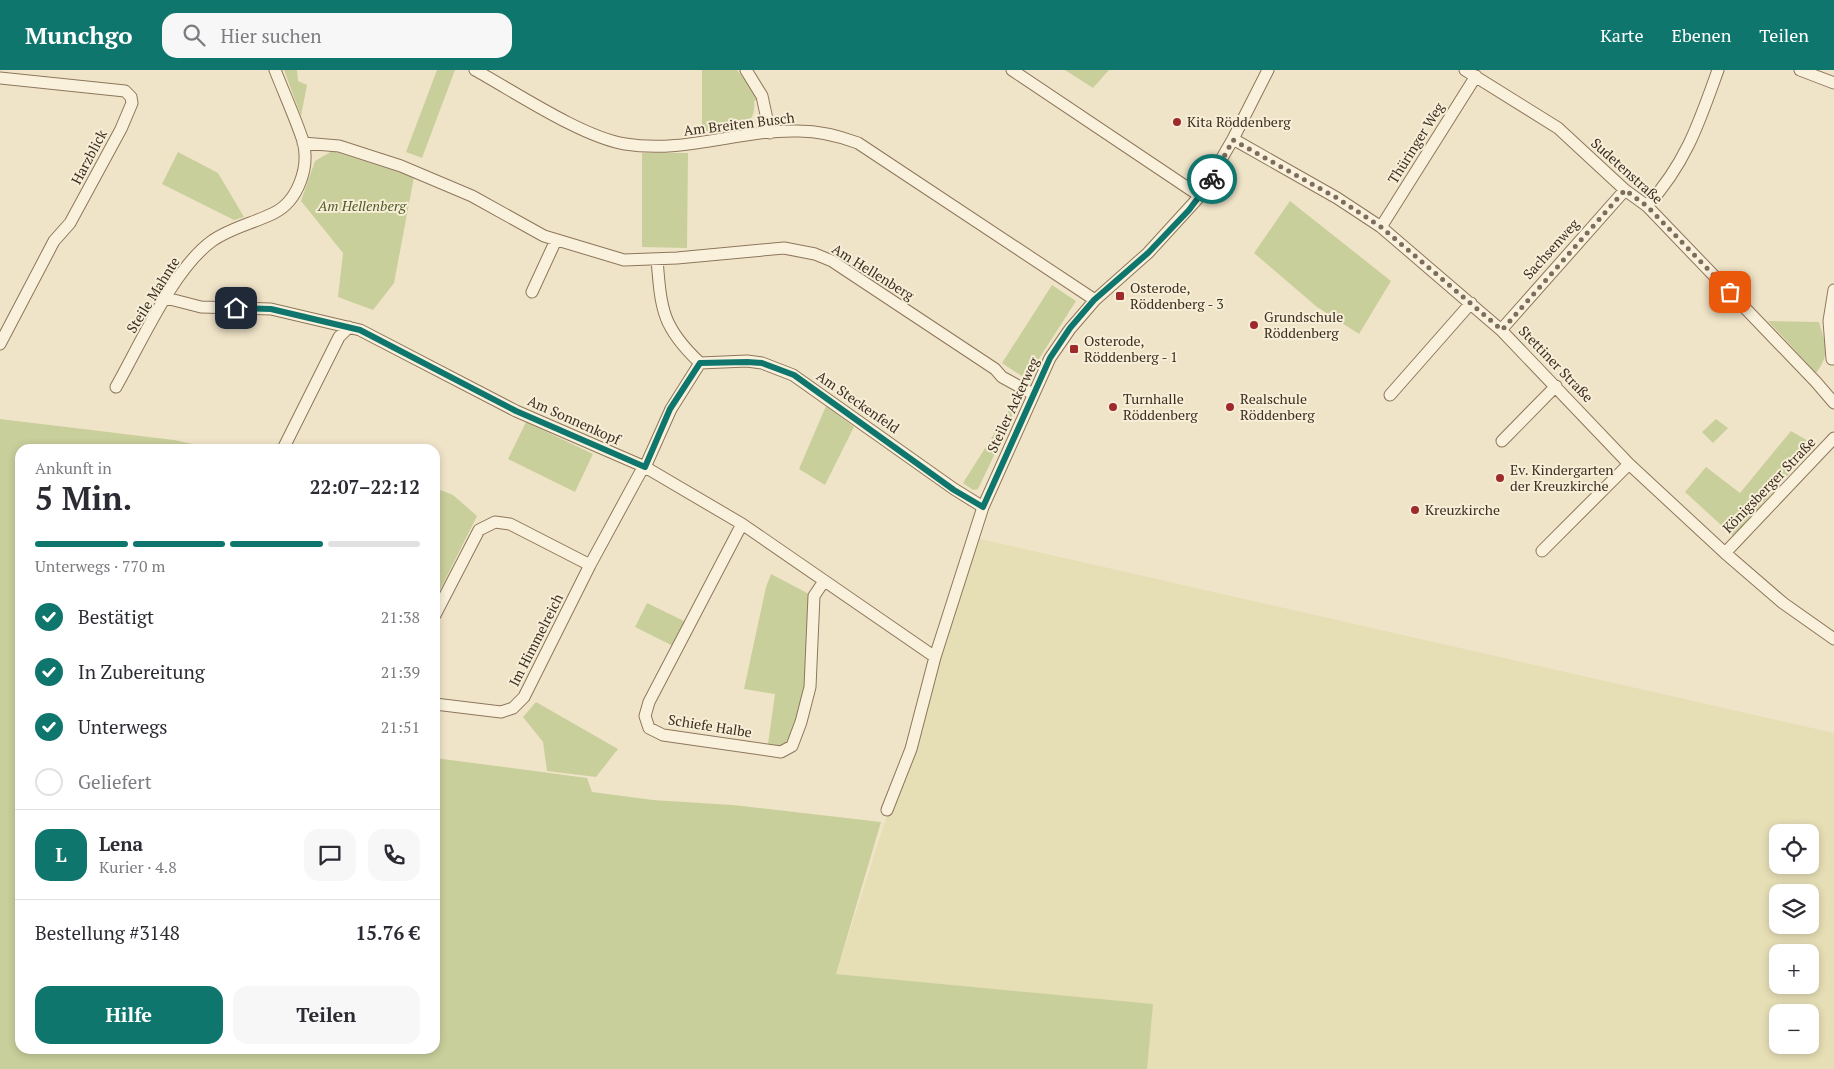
<!DOCTYPE html>
<html lang="de">
<head>
<meta charset="utf-8">
<style>
  body { margin:0; font-family:"PT Serif",serif; background:#f7f7f7; color:#2b2b33; height:100vh; display:flex; flex-direction:column; font-size:19px; white-space:nowrap }
  * { box-sizing:border-box; margin:0 }
  p { font-size:16px; color:#7c7c81 }
  .icon { flex:none; width:28px; height:28px; fill:none; stroke:currentColor; stroke-width:2; stroke-linecap:round; stroke-linejoin:round }
  .map { position:relative; flex:1; overflow:hidden }
  .side { position:absolute; left:15px; top:374px; width:425px; height:610px; display:flex; flex-direction:column; background:#fff; border-radius:15px; box-shadow:0 2px 8px #0003 }
  .side>* { flex:none }
  .buttons { position:absolute; left:1769px; top:754px; display:grid; gap:10px }
  .buttons a { display:grid; place-items:center; width:50px; height:50px; border-radius:10px; background:#fff; box-shadow:0 2px 8px #0003; font-size:25px }
  .pin { position:absolute; display:grid; place-items:center; width:42px; height:42px; color:#fff; margin:-21px; border-radius:10px; box-shadow:0 2px 8px #0006 }
  .courier { position:absolute; display:grid; place-items:center; width:50px; height:50px; margin:-25px; border:4px solid #0f766e; border-radius:50%; background:#fff; color:#222; box-shadow:0 1px 6px #0007 }
  .overview em { font-style:normal; font-weight:700 }
  .overview div { display:flex; flex-direction:column-reverse }
  .overview { display:flex; align-items:center; justify-content:space-between; height:85px; padding:0 20px }
  h1 { font-size:32px; font-weight:700; line-height:38px }
  .bar { display:grid; grid-template-columns:repeat(4,1fr); gap:8px 5px; align-content:center; height:60px; padding:0 20px }
  .bar i { height:6px; border-radius:4px; background:#e1e1e2 }
  .bar .active { background:#0f766e }
  .bar p { grid-column:span 4 }
  .line { display:flex; align-items:center; gap:12px; padding:0 20px; border-top:1px solid #e1e1e2 }
  .line div { flex:1 }
  .round { display:grid; place-items:center; flex:none; width:52px; height:52px; border-radius:15px; background:#f7f7f7 }
  ol { padding:0 20px; list-style:none }
  li { display:flex; align-items:center; gap:15px; height:55px }
  li p { margin-inline-start:auto }
  li .icon { padding:5px; border-radius:50%; background:#0f766e; color:#fff; stroke-width:4 }
  li:last-child { color:#7c7c81 }
  li i { width:28px; height:28px; border:2px solid #e1e1e2; border-radius:50% }
  .action { display:flex; gap:10px; margin-top:auto; padding:10px 20px }
  .action a { flex:1; height:58px; border-radius:15px; background:#0f766e; color:#fff; font-size:20px; font-weight:700; line-height:58px; text-align:center }
  .action a+a { background:#f7f7f7; color:#2b2b33 }
  header { display:flex; align-items:center; gap:30px; box-sizing:border-box; height:70px; padding:0 25px; background:#0f766e; color:#fff }
  header strong { font-size:24px }
  nav { display:flex; gap:28px; margin-inline-start:auto; font-size:18px }
  .search { width:350px; height:45px; background:#f7f7f7; display:flex; align-items:center; gap:12px; box-sizing:border-box; padding:0 18px; border-radius:15px; color:#7c7c81; font-size:19px }
  .map>svg:first-child { display:block }
  .farmland { fill:#e6deb5; fill-rule:evenodd }
  .green { fill:#c9cf9b }
  .lines { fill:none; stroke-linecap:round; stroke-linejoin:round }
  .street-casing { stroke:#8d765c; stroke-width:13 }
  .street { stroke:#faf1dc; stroke-width:11 }
  .done { stroke:#7c6e5b; stroke-width:5; stroke-dasharray:0 9 }
  .route { stroke:#0f766e; stroke-width:6 }
  .poi-dot { fill:#9e2a2b; stroke:#f7eed8; stroke-width:2 }
  .labels { text-anchor:middle; stroke-width:4; stroke-linejoin:round; paint-order:stroke }
  .poi-label { font-size:14px; fill:#3d2e20; stroke:#f7eed8; text-anchor:start }
  .street-label { font-size:14px; fill:#3d2e20; stroke:#f7eed8 }
  .park-label { font-size:14px; font-style:italic; fill:#4d5a26; stroke:#f7eed8 }
</style>
</head>
<body>
<header>
<strong>Munchgo</strong>
<div class="search"><svg class="icon" aria-label="search" viewBox="0 0 24 24"><circle cx="10" cy="10" r="6"/><path d="M15 15l6 6"/></svg>Hier suchen</div>
<nav><a>Karte</a><a>Ebenen</a><a>Teilen</a></nav>
</header>
<div class="map">
<svg width="1834" height="999" viewBox="0 0 1834 999">
  <rect width="100%" height="100%" fill="#f0e4c8"/>
  <!-- farmland -->
  <path class="farmland" d="M 976,468 L 1834,663 L 1834,999 L 1147,999 L 1152,934 L 836,904 ZM 1778,762 L 1810,762 L 1810,795 L 1778,795 ZM 1778,822 L 1810,822 L 1810,855 L 1778,855 ZM 1778,882 L 1810,882 L 1810,915 L 1778,915 ZM 1778,942 L 1810,942 L 1810,975 L 1778,975 Z"/>
  <!-- green -->
  <path class="green" d="M 284,0 L 297,0 L 298,11 L 307,15 L 301,46 Z
    M 437,0 L 455,0 L 422,88 L 406,82 Z
    M 702,0 L 737,0 L 748,13 L 757,30 L 754,31 C 758,62 725,61 702,63 Z
    M 1065,0 L 1109,0 L 1093,18 Z
    M 332,81 L 414,107 L 394,213 L 373,240 L 338,227 L 343,183 L 301,131 L 315,91 Z
    M 178,82 L 218,103 L 244,147 L 234,150 L 162,114 Z
    M 642,83 L 688,83 L 687,178 L 642,177 Z
    M 1290,131 L 1391,211 L 1359,264 L 1317,237 L 1254,183 Z
    M 1052,215 L 1076,231 L 1026,309 L 1002,293 Z
    M 1768,251 L 1819,252 C 1825,273 1831,284 1816,303 Z
    M 1018,326 L 1020,331 L 978,419 L 973,420 L 963,413 Z
    M 826,336 L 854,357 L 825,415 L 799,399 Z
    M 0,349 L 174,370 L 215,379 L 20,379 L 20,979 L 435,979 L 435,688 L 587,708 L 592,722 L 653,730 L 733,735 L 881,752 L 836,904 L 1153,934 L 1147,999 L 0,999 Z
    M 1716,349 L 1728,358 L 1713,373 L 1702,362 Z
    M 526,352 L 593,384 L 575,422 L 508,389 Z
    M 1791,361 L 1815,375 L 1733,466 L 1685,422 L 1706,397 L 1740,423 Z
    M 435,418 L 453,425 L 477,446 L 437,526 L 435,525 Z
    M 771,504 L 809,524 L 805,620 L 791,670 L 783,676 L 768,674 L 775,624 L 744,619 L 766,517 Z
    M 647,533 L 686,552 L 673,576 L 635,557 Z
    M 536,632 L 618,679 L 596,707 L 547,701 L 543,672 L 523,647 Z"/>
  <g class="lines">
    <!-- street casing -->
    <g class="street-casing">
      <path id="street" d="M 475,0 C 515,22 582,67 625,74 C 685,84 741,59 799,61 C 820,61 839,66 858,73 L 1095,230
        M 746,0 L 762,26 L 770,63
        M 1012,0 L 1200,126
        M 1465,0 L 1558,58 L 1625,120 L 1647,136 L 1816,312 L 1834,333
        M 1800,0 L 1834,13
        M 0,8 L 125,21 L 131,27 L 132,33 L 121,59 L 70,153 L 54,171 L 0,274
        M 1233,69 L 1337,128 L 1381,157 L 1501,260 L 1629,394 L 1725,483 L 1783,533 L 1834,569
        M 303,73 L 339,76 L 401,96 L 472,126 L 544,166 L 624,190 L 677,188 L 784,178 L 815,184 L 832,191 L 995,299 L 1002,307 L 1033,324
        M 1647,136 C 1686,93 1699,53 1718,0
        M 1381,157 L 1476,6
        M 657,189 C 661,240 662,257 700,293 L 747,291 L 762,293 L 793,305 L 954,419 L 983,437
        M 532,222 L 556,170
        M 166,228 L 201,237 L 271,239 L 360,260 L 516,341 L 645,397 L 742,454 L 935,587
        M 1501,260 L 1625,120
        M 1832,289 L 1829,251 L 1834,220
        M 116,317 C 140,275 173,199 212,171 C 230,158 254,153 274,143 C 298,131 310,97 303,71 C 295,47 284,23 275,0
        M 1390,325 L 1471,233
        M 1502,371 L 1556,316
        M 283,379 L 339,267 L 349,257
        M 742,454 L 649,632 L 645,646 L 649,658 L 663,665 L 781,682 L 792,676 L 801,652 L 810,617 L 814,526 L 824,511
        M 1542,481 L 1629,394
        M 1725,483 L 1834,368
        M 435,545 L 479,460 L 495,452 L 510,454 L 590,495
        M 435,634 L 501,642 L 513,638 L 524,627 L 590,495 L 640,403 L 645,397 L 671,339 L 700,293
        M 887,740 L 911,679 L 935,587 L 983,437 L 1050,288 L 1070,259 L 1095,230 L 1148,183 L 1200,126 L 1233,69 L 1268,0"/>
    </g>
    <!-- street -->
    <use href="#street" class="street"/>
  </g>
  <g class="lines">
    <!-- done -->
    <path class="done" d="M 1212,109 L 1233,70 L 1337,128 L 1381,157 L 1502,260 L 1625,120 L 1647,136 L 1730,222"/>
    <!-- route -->
    <path class="route" d="M 236,238 L 271,239 L 360,260 L 516,341 L 645,397 L 670,339 L 700,293 L 747,292 L 762,293 L 794,305 L 954,420 L 983,437 L 1050,288 L 1070,258 L 1094,230 L 1148,183 L 1189,140 L 1212,109"/>
  </g>
  <!-- markers -->
  <g class="poi-dot">
    <circle cx="1177" cy="52" r="5"/>
    <rect x="1115" y="221" width="10" height="10" rx="2.5"/>
    <circle cx="1254" cy="255" r="5"/>
    <rect x="1069" y="274" width="10" height="10" rx="2.5"/>
    <circle cx="1113" cy="337" r="5"/>
    <circle cx="1230" cy="337" r="5"/>
    <circle cx="1500" cy="408" r="5"/>
    <circle cx="1415" cy="440" r="5"/>
  </g>
  <g class="labels">
    <!-- poi labels -->
    <g class="poi-label">
      <text x="1187" y="57">Kita Röddenberg</text>
      <text x="1130" y="223">Osterode,<tspan x="1130" dy="16">Röddenberg - 3</tspan></text>
      <text x="1264" y="252">Grundschule<tspan x="1264" dy="16">Röddenberg</tspan></text>
      <text x="1084" y="276">Osterode,<tspan x="1084" dy="16">Röddenberg - 1</tspan></text>
      <text x="1123" y="334">Turnhalle<tspan x="1123" dy="16">Röddenberg</tspan></text>
      <text x="1240" y="334">Realschule<tspan x="1240" dy="16">Röddenberg</tspan></text>
      <text x="1510" y="405">Ev. Kindergarten<tspan x="1510" dy="16">der Kreuzkirche</tspan></text>
      <text x="1425" y="445">Kreuzkirche</text>
    </g>
    <!-- street labels -->
    <g class="street-label">
      <text transform="translate(739 54) rotate(-7)" y="5">Am Breiten Busch</text>
      <text transform="translate(1416 73) rotate(-58)" y="5">Thüringer Weg</text>
      <text transform="translate(89 87) rotate(-62)" y="5">Harzblick</text>
      <text transform="translate(1627 101) rotate(42)" y="5">Sudetenstraße</text>
      <text transform="translate(1551 179) rotate(-48)" y="5">Sachsenweg</text>
      <text transform="translate(873 202) rotate(32)" y="5">Am Hellenberg</text>
      <text transform="translate(153 225) rotate(-58)" y="5">Steile Mahnte</text>
      <text transform="translate(1556 294) rotate(46)" y="5">Stettiner Straße</text>
      <text transform="translate(858 332) rotate(35)" y="5">Am Steckenfeld</text>
      <text transform="translate(1013 335) rotate(-65)" y="5">Steiler Ackerweg</text>
      <text transform="translate(574 350) rotate(24)" y="5">Am Sonnenkopf</text>
      <text transform="translate(1769 415) rotate(-46)" y="5">Königsberger Straße</text>
      <text transform="translate(536 570) rotate(-63)" y="5">Im Himmelreich</text>
      <text transform="translate(710 656) rotate(9)" y="5">Schiefe Halbe</text>
    </g>
    <!-- park labels -->
    <g class="park-label">
      <text x="362" y="141">Am Hellenberg</text>
    </g>
  </g>
</svg>
<div class="buttons">
<a><svg class="icon" aria-label="locate" viewBox="0 0 24 24"><circle cx="12" cy="12" r="6"/><path d="M12 2v4M12 18v4M2 12h4M18 12h4"/></svg></a>
<a><svg class="icon" aria-label="layers" viewBox="0 0 24 24"><path d="M12 4l9 5-9 5-9-5zM3 14l9 5 9-5"/></svg></a>
<a>+</a>
<a>−</a>
</div>
<div class="pin" style="left:1730px;top:222px;background:#ea580c"><svg class="icon" aria-label="bag" viewBox="0 0 24 24"><path d="M5 8h14l-1 12H6zM9 8a3 3 0 0 1 6 0"/></svg></div>
<div class="pin" style="left:236px;top:238px;background:#1f2937"><svg class="icon" aria-label="home" viewBox="0 0 24 24"><path d="M3 11l9-7 9 7M6 9v11h12V9"/></svg></div>
<div class="courier" style="left:1212px;top:109px"><svg class="icon" aria-label="bike" viewBox="0 0 24 24"><circle cx="6" cy="16" r="4"/><circle cx="18" cy="16" r="4"/><path d="M6 16l4-8h5l3 8M10 8l3 8H6M13 5h3"/></svg></div>
<section class="side">
<div class="overview"><div><h1>5 Min.</h1><p>Ankunft in</p></div><em>22:07–22:12</em></div>
<div class="bar"><i class="active"></i><i class="active"></i><i class="active"></i><i></i><p>Unterwegs · 770 m</p></div>
<ol>
<li><svg class="icon" aria-label="check" viewBox="0 0 24 24"><path d="M5 12l5 5 9-10"/></svg>Bestätigt<p>21:38</p></li>
<li><svg class="icon" aria-label="check" viewBox="0 0 24 24"><path d="M5 12l5 5 9-10"/></svg>In Zubereitung<p>21:39</p></li>
<li><svg class="icon" aria-label="check" viewBox="0 0 24 24"><path d="M5 12l5 5 9-10"/></svg>Unterwegs<p>21:51</p></li>
<li><i></i>Geliefert</li>
</ol>
<div class="line" style="height:90px"><b class="round" style="background:#0f766e;color:#fff">L</b><div><b>Lena</b><p>Kurier · 4.8</p></div><a class="round"><svg class="icon" aria-label="chat" viewBox="0 0 24 24"><path d="M4 5h16v11H9l-5 4z"/></svg></a><a class="round"><svg class="icon" aria-label="phone" viewBox="0 0 24 24"><path d="M5 4h4l2 5-3 2q2 4 5 5l2-3 5 2v4C11 20 4 13 5 4z"/></svg></a></div>
<div class="line" style="height:65px"><div>Bestellung #3148</div><b>15.76 €</b></div>
<div class="action"><a>Hilfe</a><a>Teilen</a></div>
</section>
</div>
</body>
</html>
